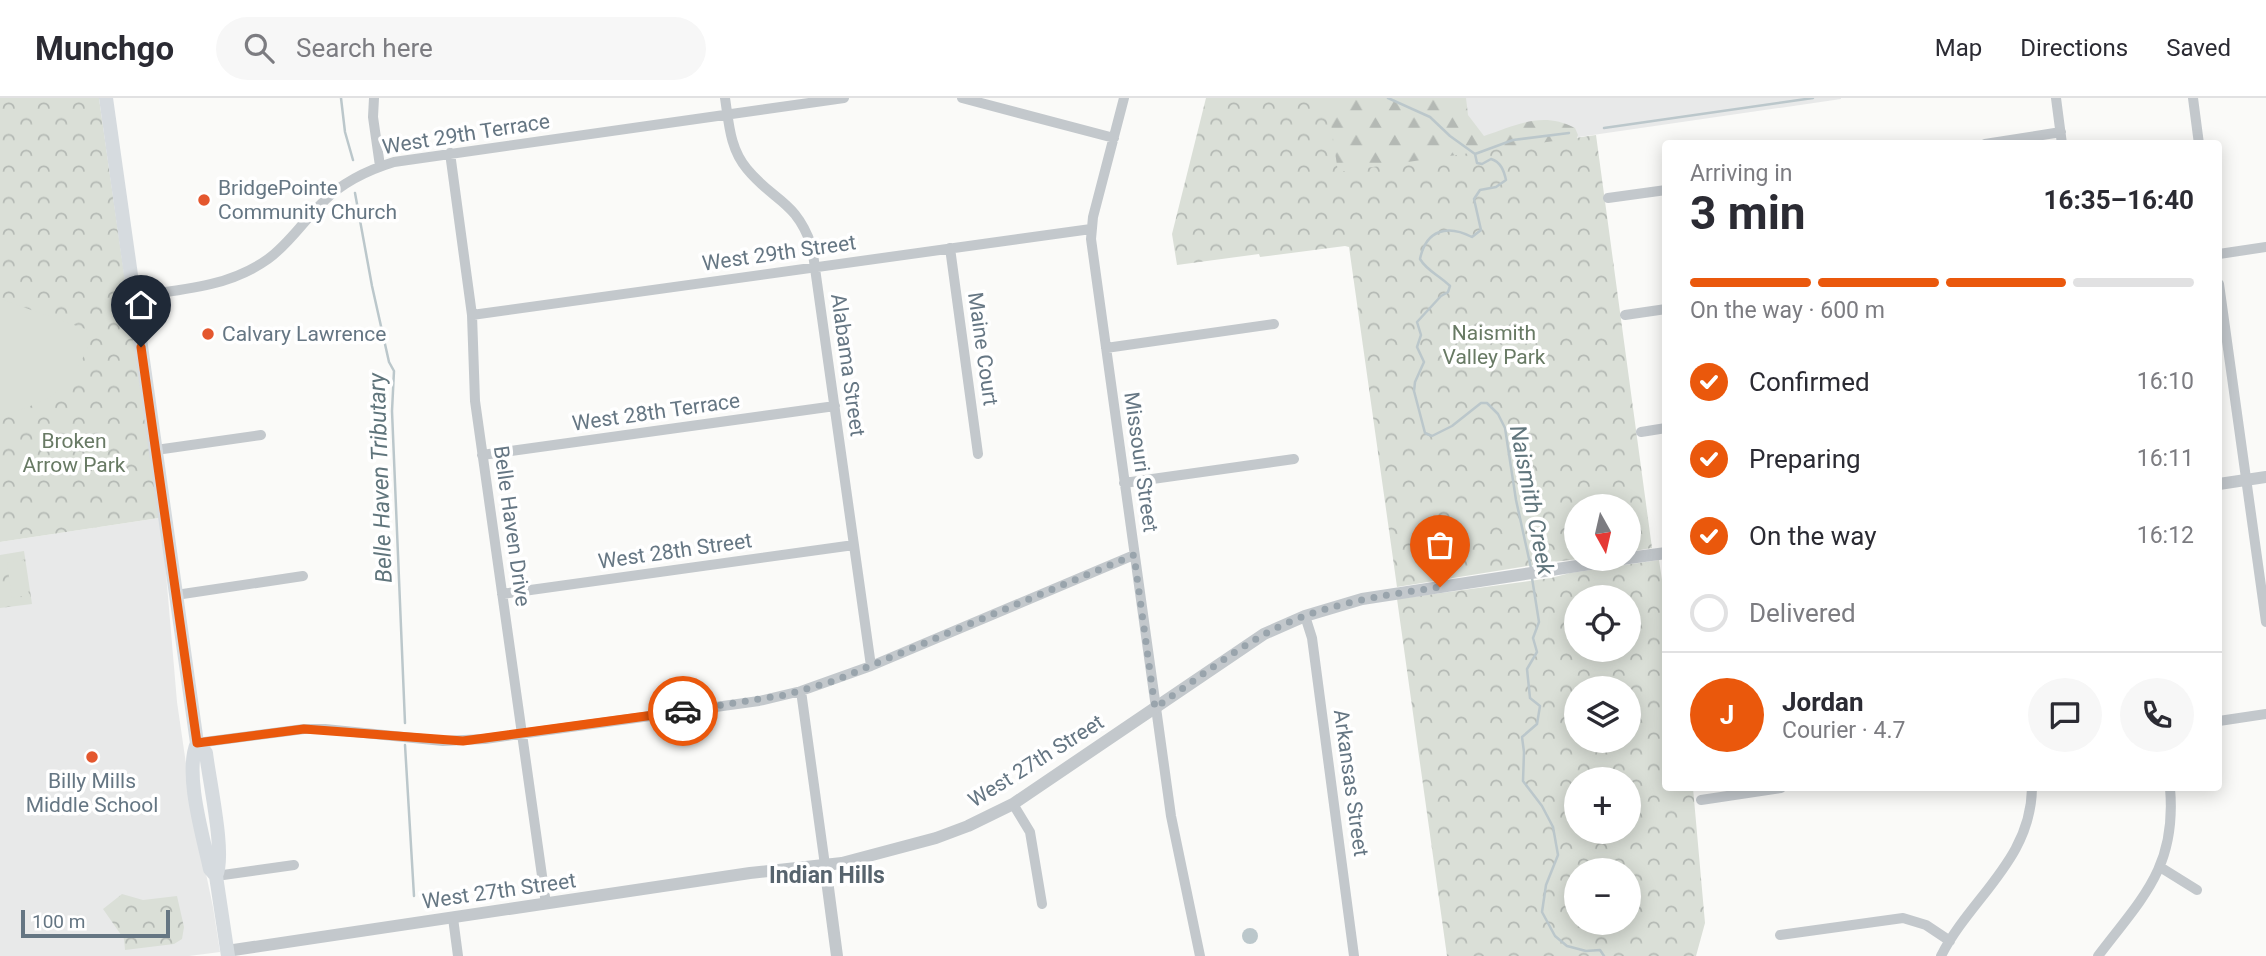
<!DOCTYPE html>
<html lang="en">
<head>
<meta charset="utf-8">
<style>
  body { margin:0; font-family:Roboto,sans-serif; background:#f7f7f7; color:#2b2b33; height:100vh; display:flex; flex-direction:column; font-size:26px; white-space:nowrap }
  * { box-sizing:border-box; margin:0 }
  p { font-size:23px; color:#7c7c81 }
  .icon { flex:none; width:38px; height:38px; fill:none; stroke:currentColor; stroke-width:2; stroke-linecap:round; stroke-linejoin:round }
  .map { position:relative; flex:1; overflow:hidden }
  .panel { position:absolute; left:1662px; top:42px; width:560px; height:651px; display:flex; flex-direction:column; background:#fff; border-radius:7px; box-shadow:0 4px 18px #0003 }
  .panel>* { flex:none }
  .needle { width:46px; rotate:172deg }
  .fabs { position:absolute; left:1564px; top:396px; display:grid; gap:14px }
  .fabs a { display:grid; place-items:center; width:77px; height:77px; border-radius:50%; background:#fff; box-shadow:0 4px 18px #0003; font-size:35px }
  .scale { position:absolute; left:21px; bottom:18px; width:149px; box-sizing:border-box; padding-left:7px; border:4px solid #657683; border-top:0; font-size:19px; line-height:24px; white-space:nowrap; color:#657683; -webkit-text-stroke:5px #fff; paint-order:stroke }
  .pin { position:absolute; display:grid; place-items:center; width:60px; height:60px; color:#fff; margin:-72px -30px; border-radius:50% 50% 50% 0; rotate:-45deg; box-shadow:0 0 7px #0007 }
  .pin .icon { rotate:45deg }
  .courier { position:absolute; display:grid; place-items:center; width:70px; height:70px; margin:-35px; border:5px solid #ea580c; border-radius:50%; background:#fff; color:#222; box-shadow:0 2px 9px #0007 }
  .head em { font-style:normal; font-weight:700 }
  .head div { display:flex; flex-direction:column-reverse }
  .head { display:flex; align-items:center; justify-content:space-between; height:119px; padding:0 28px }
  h1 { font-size:46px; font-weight:700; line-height:52px }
  .bar { display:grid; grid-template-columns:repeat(4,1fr); gap:10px 7px; align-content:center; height:84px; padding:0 28px }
  .bar i { height:9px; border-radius:5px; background:#e1e1e2 }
  .bar .active { background:#ea580c }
  .bar p { grid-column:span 4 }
  .line { display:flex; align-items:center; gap:18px; padding:0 28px; border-top:2px solid #e1e1e2 }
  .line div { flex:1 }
  .round { display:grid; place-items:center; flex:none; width:74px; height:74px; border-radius:37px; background:#f7f7f7 }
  ol { padding:0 28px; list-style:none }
  li { display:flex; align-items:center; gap:21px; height:77px }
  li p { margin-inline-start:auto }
  li .icon { padding:7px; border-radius:50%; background:#ea580c; color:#fff; stroke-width:4 }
  li:last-child { color:#7c7c81 }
  li i { width:38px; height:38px; border:4px solid #e1e1e2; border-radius:50% }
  header { display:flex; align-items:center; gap:42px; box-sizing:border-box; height:98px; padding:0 35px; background:#fff; border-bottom:2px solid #e1e1e2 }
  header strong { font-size:33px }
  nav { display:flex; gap:38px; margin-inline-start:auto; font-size:24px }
  .search { width:490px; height:63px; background:#f7f7f7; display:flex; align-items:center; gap:18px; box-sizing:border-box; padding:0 24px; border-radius:38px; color:#7c7c81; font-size:26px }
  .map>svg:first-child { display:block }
  .built { fill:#e8e9e9 }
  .forest { fill:url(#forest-firs) }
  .park { fill:url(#park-crowns); fill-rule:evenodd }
  .pitch { fill:#dadfd7 }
  .water { fill:#bbc7cb }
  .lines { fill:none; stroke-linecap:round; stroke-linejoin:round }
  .stream { stroke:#bbc7cb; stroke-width:2.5 }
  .minor { stroke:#c3c8cc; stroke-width:10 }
  .tertiary { stroke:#c3c8cc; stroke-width:12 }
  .secondary { stroke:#d6dbdf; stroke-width:14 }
  .done { stroke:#99a4ac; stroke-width:7; stroke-dasharray:0 12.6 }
  .route { stroke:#ea580c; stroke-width:9 }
  .poi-dot { fill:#e4572e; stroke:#fff; stroke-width:2.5 }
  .labels { text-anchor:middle; stroke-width:7; stroke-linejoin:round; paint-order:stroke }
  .street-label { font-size:21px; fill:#657683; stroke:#fff }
  .poi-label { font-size:21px; fill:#657683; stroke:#fff; text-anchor:start }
  .park-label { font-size:21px; fill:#687a64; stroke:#fff }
  .water-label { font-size:23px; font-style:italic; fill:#60757c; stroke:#fff }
  .neighbourhood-label { font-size:23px; font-weight:bold; fill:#57646e; stroke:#fff }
</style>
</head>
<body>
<header>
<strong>Munchgo</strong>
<div class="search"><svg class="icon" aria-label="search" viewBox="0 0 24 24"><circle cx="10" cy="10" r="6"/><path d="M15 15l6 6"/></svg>Search here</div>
<nav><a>Map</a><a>Directions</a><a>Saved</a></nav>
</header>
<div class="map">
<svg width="2266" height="858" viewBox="0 0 2266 858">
  <defs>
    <pattern id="forest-firs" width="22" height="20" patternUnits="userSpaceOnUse" patternTransform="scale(1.75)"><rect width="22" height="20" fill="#dadfd7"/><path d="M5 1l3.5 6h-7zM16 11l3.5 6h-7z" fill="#b4b9b4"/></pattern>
    <pattern id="park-crowns" width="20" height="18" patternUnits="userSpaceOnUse" patternTransform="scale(1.75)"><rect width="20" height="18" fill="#dadfd7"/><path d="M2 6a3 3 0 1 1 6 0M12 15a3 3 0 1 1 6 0" fill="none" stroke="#b4b9b4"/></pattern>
  </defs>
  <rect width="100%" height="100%" fill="#fafaf8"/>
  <!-- built -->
  <path class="built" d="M 1327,0 L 1841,0 L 1841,1 L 1338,74 Z
    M 159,420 L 164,452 L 177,604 L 193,714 L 213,809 L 220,854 L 189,858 L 0,858 L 0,444 Z"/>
  <!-- forest -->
  <path class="forest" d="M 1244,0 L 1466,0 L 1468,17 L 1484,38 C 1517,27 1542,13 1575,30 L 1578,37 L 1575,45 L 1364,109 Z"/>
  <!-- park -->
  <path class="park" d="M 0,0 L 99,0 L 159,420 L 0,444 Z
    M 1206,0 L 1327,0 L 1338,74 L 1596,37 L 1652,450 L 1629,454 L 1629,408 L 1577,408 L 1577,460 L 1588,460 L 1552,464 L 1397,489 L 1349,149 L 1345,148 L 1260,159 L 1259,156 L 1177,167 L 1172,136 Z
    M 24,453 L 32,506 L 0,510 L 0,457 Z
    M 1659,462 L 1666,508 L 1666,690 L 1693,690 L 1705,825 L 1696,858 L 1447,858 L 1397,501 L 1551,480 L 1570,475 ZM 1577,499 L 1629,499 L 1629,551 L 1577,551 ZM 1577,590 L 1629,590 L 1629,642 L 1577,642 ZM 1577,681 L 1629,681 L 1629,733 L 1577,733 ZM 1577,772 L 1629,772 L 1629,824 L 1577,824 Z
    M 122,796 L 143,802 L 177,798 L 184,829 L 182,841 L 174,846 L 125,852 L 124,841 L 103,811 Z"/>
  <!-- pitch -->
  <path class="pitch" d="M 0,201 L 94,234 C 74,287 56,304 0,317 Z
    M 24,462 L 29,497 L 12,500 L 7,465 Z"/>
  <!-- water -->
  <path class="water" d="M1242 838a8 8 0 1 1 16 0a8 8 0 1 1-16 0Z"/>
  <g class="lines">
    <!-- stream -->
    <path class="stream" d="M 341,0 L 345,34 L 353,62
      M 1388,0 L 1430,19 L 1450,38 L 1475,56 L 1477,65 L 1482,66 L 1491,61 C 1501,64 1504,73 1506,82 L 1496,89 L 1480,92 L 1474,101 L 1481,132 L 1472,139 C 1447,126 1426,132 1420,161 C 1427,173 1439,177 1450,188 L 1448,194 L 1441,198 L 1417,224 L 1421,237 L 1417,249 L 1424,264 L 1415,284 L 1414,293 L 1425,335 L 1432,338 L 1452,328 L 1481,305 L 1487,305 L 1498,316 L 1505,330 L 1516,402 L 1531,470
      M 1604,30 L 1813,0
      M 1475,56 L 1513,42 L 1569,35
      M 355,95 L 372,188 L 389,264 L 394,273 L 392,313 L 405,625
      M 1532,480 L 1539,524 L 1533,540 L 1537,554 L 1527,571 L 1530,600 L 1540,608 L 1537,626 L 1522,639 L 1524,654 L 1523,683 L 1542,708 L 1553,729 L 1558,757 L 1546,787 L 1542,814 L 1555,838 L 1567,848 L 1586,853 L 1600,852 L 1604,858
      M 405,647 L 414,798"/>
    <!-- minor -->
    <path class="minor" d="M 374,0 L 373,19 L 380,68
      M 725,0 C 729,26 730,51 747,71 C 774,104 796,102 812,149 L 871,568
      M 962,0 L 1114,40
      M 1124,0 L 1093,119 L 1091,141 L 1171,718 L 1200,858
      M 2056,0 L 2062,46
      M 2193,0 L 2199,46
      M 1985,46 L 2061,34
      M 450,55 L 472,217 L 475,303 L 546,806
      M 1608,100 L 1666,92
      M 950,150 L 978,356
      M 2219,156 L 2266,149
      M 2219,186 L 2266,524
      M 134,198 C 180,192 229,189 268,161 C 290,145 304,122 324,103 C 343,84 368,72 394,64 L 844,0
      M 472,217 L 1091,131
      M 1625,217 L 1666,211
      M 1106,250 L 1274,226
      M 1641,334 L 1666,330
      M 156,352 L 261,337
      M 482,357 L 835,308
      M 1124,385 L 1294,361
      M 502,496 L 854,447
      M 176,497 L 303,478
      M 1305,518 L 1312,540 L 1354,858
      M 801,593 L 825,767
      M 2219,623 L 2266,616
      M 197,645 L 304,631 L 325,631 L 443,643 L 485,641 L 759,603 L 801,593 L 871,568 L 1134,457
      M 1701,702 L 1781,690
      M 1013,706 L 1030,734 L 1042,806
      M 2160,769 L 2197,792
      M 216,778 L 294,767
      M 453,820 L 458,858
      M 1780,837 L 1903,820 L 1926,827 L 1950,843
      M 1941,858 C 1971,799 2031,762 2032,690
      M 2098,858 C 2142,800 2177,769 2170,690"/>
    <!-- tertiary -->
    <path class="tertiary" d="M 2219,386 L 2266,379
      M 1629,460 L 1666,455
      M 825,767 L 837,858
      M 227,853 L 750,775 L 842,765 L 936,740 L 968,728 L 1013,706 L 1264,536 L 1305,518 L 1362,501 L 1629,460"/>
    <!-- secondary -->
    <path class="secondary" d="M 106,0 L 197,645 C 184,675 203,738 210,771 L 216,778
      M 197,645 L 206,655 C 209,682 226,757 216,778 L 228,858"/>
  </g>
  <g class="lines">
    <!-- done -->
    <path class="done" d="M 683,613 L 785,597 L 834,583 L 1134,457 L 1155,610 C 1191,585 1226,558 1263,537 C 1318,506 1380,498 1440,489"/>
    <!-- route -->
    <path class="route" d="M 141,249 L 197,645 L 304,631 L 463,643 L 683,613"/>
  </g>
  <!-- markers -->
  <g class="poi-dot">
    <circle cx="204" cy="102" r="7"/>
    <circle cx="208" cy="236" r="7"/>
    <circle cx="92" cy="659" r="7"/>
  </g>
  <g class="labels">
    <!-- street labels -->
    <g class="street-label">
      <text transform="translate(466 36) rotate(-9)" y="7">West 29th Terrace</text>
      <text transform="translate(779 155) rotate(-8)" y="7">West 29th Street</text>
      <text transform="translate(983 251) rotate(82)" y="7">Maine Court</text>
      <text transform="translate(848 267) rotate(82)" y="7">Alabama Street</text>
      <text transform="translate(656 314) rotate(-8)" y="7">West 28th Terrace</text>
      <text transform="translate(1141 364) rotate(82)" y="7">Missouri Street</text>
      <text transform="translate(512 428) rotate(82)" y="7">Belle Haven Drive</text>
      <text transform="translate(675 453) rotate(-8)" y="7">West 28th Street</text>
      <text transform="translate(1036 663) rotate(-32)" y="7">West 27th Street</text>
      <text transform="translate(1351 685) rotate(82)" y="7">Arkansas Street</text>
      <text transform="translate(499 793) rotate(-8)" y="7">West 27th Street</text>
    </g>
    <!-- poi labels -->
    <g class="poi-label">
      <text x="218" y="97">BridgePointe<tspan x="218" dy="24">Community Church</tspan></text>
      <text x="222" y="243">Calvary Lawrence</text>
      <text x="92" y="690" text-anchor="middle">Billy Mills<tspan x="92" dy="24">Middle School</tspan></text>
    </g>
    <!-- park labels -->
    <g class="park-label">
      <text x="1494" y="242">Naismith<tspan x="1494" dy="24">Valley Park</tspan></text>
      <text x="74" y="350">Broken<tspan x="74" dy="24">Arrow Park</tspan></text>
    </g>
    <!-- water labels -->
    <g class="water-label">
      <text transform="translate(380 380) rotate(-92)" y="8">Belle Haven Tributary</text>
      <text transform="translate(1532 402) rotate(79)" y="8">Naismith Creek</text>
    </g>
    <!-- neighbourhood labels -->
    <g class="neighbourhood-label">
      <text x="827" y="785">Indian Hills</text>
    </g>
  </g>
</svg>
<div class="fabs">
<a><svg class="needle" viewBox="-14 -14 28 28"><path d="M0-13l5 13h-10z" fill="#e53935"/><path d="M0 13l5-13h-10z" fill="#7c7c81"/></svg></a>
<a><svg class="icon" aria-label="locate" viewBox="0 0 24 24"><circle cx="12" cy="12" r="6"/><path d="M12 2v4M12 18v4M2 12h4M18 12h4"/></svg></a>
<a><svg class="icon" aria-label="layers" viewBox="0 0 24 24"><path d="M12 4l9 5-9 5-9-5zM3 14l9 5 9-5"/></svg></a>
<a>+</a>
<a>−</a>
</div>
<div class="scale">100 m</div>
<div class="pin" style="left:1440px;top:489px;background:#ea580c"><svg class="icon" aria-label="bag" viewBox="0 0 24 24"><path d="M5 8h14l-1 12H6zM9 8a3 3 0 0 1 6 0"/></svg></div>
<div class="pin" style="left:141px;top:249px;background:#1f2937"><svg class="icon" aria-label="home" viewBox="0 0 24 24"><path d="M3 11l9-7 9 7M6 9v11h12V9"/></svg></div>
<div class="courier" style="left:683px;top:613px"><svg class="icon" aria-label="car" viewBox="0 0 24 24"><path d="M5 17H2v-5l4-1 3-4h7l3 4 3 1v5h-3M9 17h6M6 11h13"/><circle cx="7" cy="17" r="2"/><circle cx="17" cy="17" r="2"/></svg></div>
<section class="panel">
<div class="head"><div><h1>3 min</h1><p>Arriving in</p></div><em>16:35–16:40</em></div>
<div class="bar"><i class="active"></i><i class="active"></i><i class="active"></i><i></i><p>On the way · 600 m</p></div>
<ol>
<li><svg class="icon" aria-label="check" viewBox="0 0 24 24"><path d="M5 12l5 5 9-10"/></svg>Confirmed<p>16:10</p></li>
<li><svg class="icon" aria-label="check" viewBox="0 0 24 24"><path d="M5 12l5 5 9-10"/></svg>Preparing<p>16:11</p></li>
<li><svg class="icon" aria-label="check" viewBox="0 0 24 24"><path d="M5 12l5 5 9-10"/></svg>On the way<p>16:12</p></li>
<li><i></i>Delivered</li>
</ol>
<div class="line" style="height:126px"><b class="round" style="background:#ea580c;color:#fff">J</b><div><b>Jordan</b><p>Courier · 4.7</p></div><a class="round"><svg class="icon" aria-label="chat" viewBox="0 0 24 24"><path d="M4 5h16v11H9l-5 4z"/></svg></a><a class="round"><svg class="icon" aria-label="phone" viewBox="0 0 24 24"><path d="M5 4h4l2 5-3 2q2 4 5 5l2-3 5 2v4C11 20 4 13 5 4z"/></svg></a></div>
</section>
</div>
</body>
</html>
